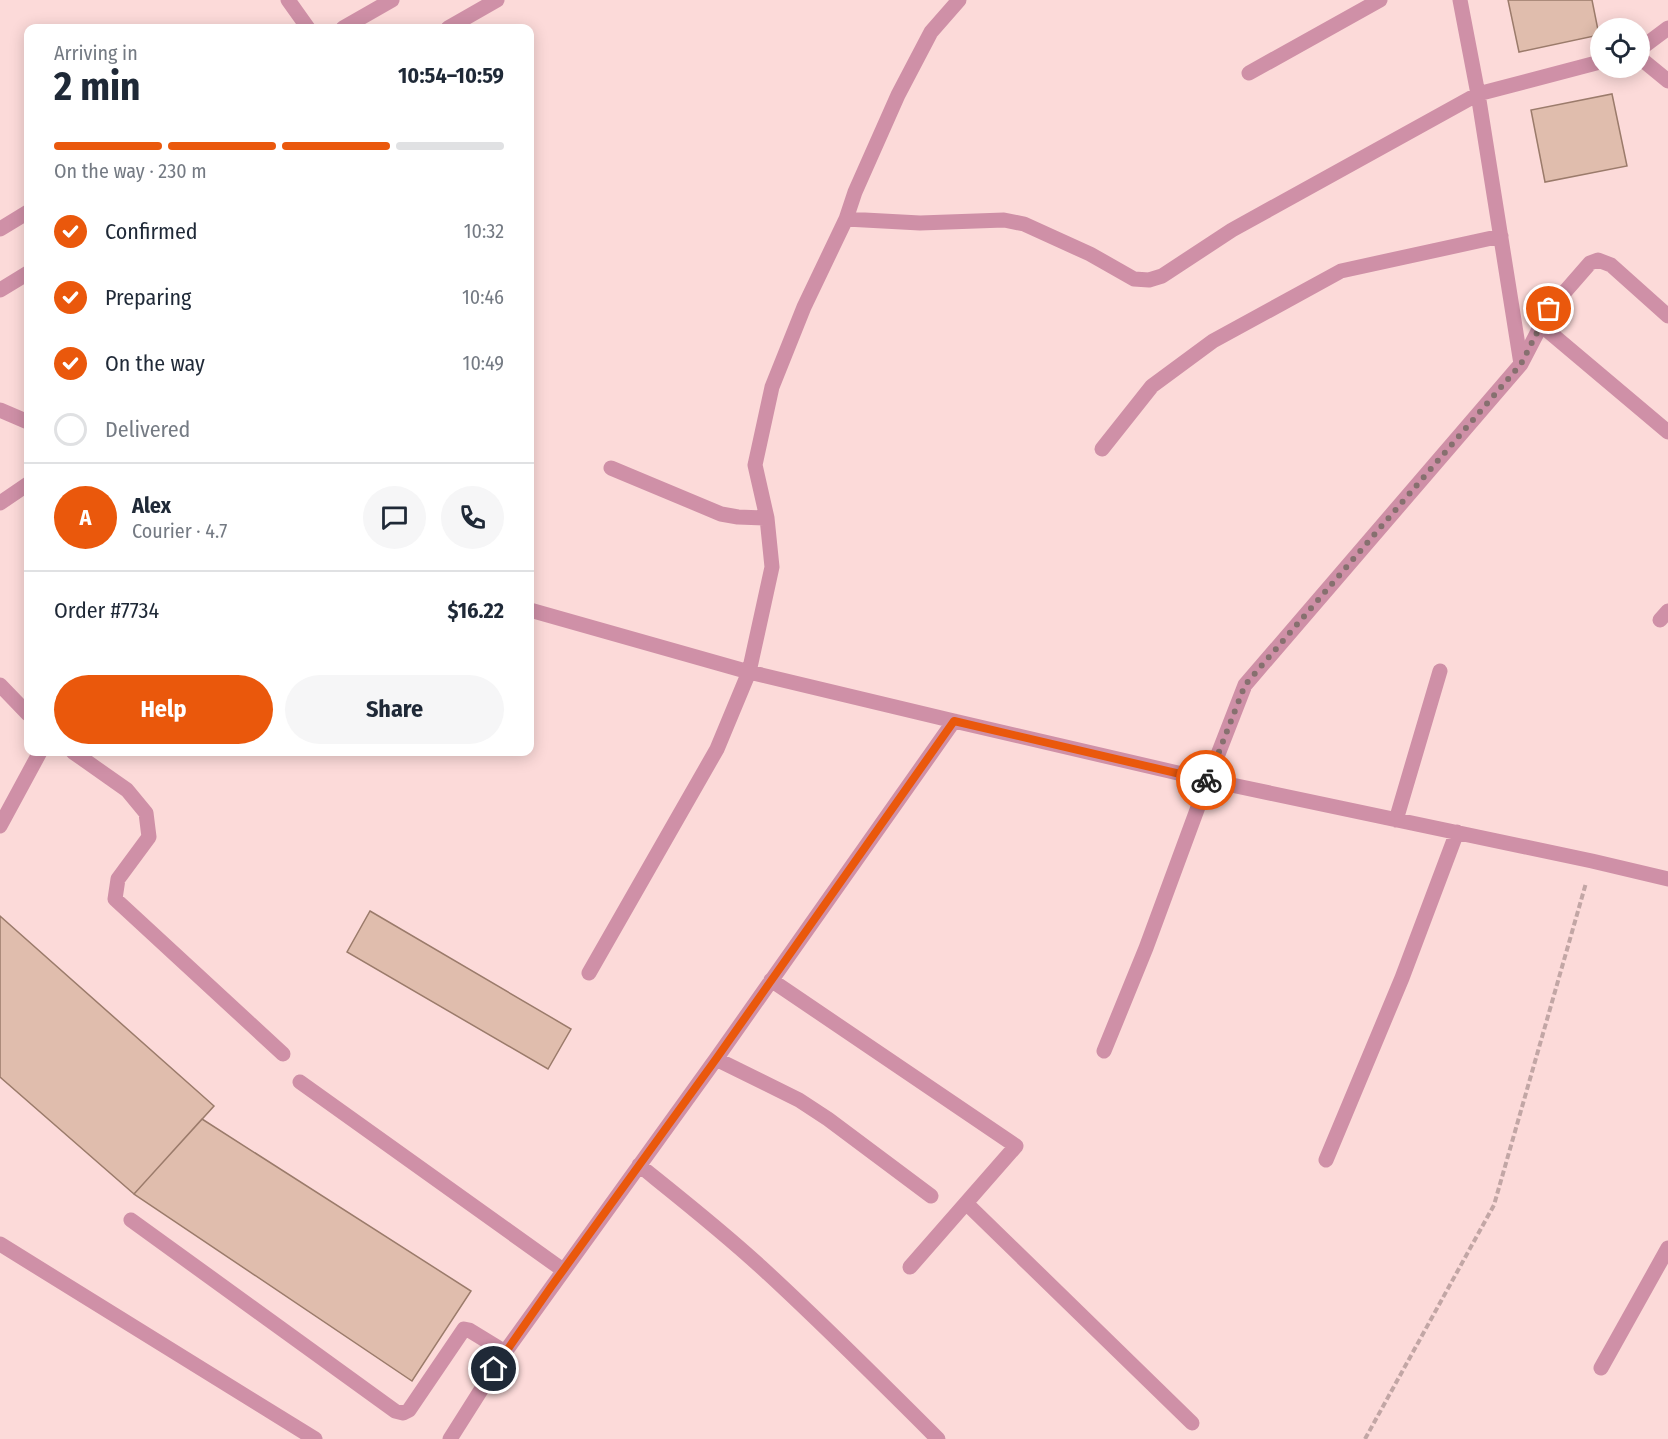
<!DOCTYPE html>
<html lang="en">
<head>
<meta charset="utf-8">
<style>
  body { margin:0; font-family:"Fira Sans Condensed",sans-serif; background:#f6f6f7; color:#1f2937; height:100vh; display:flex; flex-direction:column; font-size:22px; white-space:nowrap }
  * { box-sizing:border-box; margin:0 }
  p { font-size:20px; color:#747a83 }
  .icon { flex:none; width:33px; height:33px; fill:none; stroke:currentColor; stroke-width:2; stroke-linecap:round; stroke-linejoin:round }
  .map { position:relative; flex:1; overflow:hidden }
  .details { position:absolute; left:24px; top:24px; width:510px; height:732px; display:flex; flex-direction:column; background:#fff; border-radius:12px; box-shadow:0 3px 15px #0003 }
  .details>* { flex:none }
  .controls { position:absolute; left:1590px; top:18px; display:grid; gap:12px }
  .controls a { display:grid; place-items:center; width:60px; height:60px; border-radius:50%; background:#fff; box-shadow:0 3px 15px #0003; font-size:30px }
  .pin { position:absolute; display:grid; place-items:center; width:51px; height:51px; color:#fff; margin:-26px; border:3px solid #fff; border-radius:50%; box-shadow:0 2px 6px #0007 }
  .courier { position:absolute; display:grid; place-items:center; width:60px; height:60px; margin:-30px; border:4px solid #ea580c; border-radius:50%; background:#fff; color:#222; box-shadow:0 2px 8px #0007 }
  .summary em { font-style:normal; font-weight:700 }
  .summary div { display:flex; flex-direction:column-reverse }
  .summary { display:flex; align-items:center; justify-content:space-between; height:102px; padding:0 30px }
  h1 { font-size:39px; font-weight:700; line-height:45px }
  .bar { display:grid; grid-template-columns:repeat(4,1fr); gap:9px 6px; align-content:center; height:72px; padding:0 30px }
  .bar i { height:8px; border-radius:4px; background:#e0e1e3 }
  .bar .current { background:#ea580c }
  .bar p { grid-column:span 4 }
  .line { display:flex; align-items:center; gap:15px; padding:0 30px; border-top:2px solid #e0e1e3 }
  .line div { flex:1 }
  .round { display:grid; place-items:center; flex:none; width:63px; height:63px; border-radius:32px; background:#f6f6f7 }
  ol { padding:0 30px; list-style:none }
  li { display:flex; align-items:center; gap:18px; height:66px }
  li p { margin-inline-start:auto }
  li .icon { padding:6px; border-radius:50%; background:#ea580c; color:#fff; stroke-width:4 }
  li:last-child { color:#747a83 }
  li i { width:33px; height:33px; border:3px solid #e0e1e3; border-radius:50% }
  .button { display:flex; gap:12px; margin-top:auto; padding:12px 30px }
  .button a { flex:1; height:69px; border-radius:36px; background:#ea580c; color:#fff; font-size:24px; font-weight:700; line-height:69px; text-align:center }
  .button a+a { background:#f6f6f7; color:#1f2937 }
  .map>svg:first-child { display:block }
  .building { fill:#e0bdad; stroke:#9b7b6b; stroke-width:1.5 }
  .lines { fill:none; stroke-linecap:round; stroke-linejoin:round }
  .path { stroke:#c2a6a5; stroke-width:4; stroke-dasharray:6 3; stroke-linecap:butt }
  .minor { stroke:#cf90a7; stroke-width:15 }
  .done { stroke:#86706f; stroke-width:6; stroke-dasharray:0 10.8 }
  .route { stroke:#ea580c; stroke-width:8 }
</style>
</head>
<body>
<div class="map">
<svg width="1668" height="1439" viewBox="0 0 1668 1439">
  <rect width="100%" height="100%" fill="#fcdad9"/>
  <!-- building -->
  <path class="building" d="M 1508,0 L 1592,0 L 1599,35 L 1519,52 Z
    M 1612,94 L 1627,166 L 1545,182 L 1531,110 Z
    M 370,911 L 571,1029 L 548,1069 L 347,952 Z
    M 0,916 L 214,1106 L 134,1194 L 0,1077 Z
    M 202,1119 L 471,1291 L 412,1381 L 134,1194 Z"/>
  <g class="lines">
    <!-- path -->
    <path class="path" d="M 1365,1439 L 1494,1205 L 1586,883"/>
    <!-- minor -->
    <path class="minor" d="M 288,0 L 308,28
      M 343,28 L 392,0
      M 448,28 L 497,0
      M 1640,49 L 1668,28
      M 1640,58 L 1668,81
      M 1249,73 L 1380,0
      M 846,219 L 920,223 L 1004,220 L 1024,224 L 1090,254 L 1134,279 L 1149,280 L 1162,276 L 1232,230 L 1478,94 L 1600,62
      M 0,229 L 28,212
      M 0,290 L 28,273
      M 1541,325 L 1668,432
      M 1521,364 L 1549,310 L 1590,263 L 1598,260 L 1611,265 L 1668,316
      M 0,410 L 28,422
      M 1102,449 L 1152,386 L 1213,341 L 1341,271 L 1501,236
      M 611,468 L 721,514 L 738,517 L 767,518
      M 0,503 L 28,484
      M 530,610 L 749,672 L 954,721 L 1208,780 L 1592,861 L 1668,879
      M 1660,620 L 1668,611
      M 0,685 L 28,714
      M 73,752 L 127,790 L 146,813 L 149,837 L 118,879 L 115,899 L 283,1054
      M 1396,820 L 1440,671
      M 0,826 L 40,752
      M 589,973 L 717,749 L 749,672 L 772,567 L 767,518 L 755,465 L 772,387 L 804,307 L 846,219 L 855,192 L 898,95 L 931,32 L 959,0
      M 771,980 L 1016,1146 L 910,1267
      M 1104,1051 L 1146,948 L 1208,780 L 1245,685 L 1521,364 L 1478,94 L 1460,0
      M 716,1059 L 799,1100 L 828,1119 L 931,1196
      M 300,1082 L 563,1270
      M 1326,1160 L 1402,978 L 1457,832
      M 639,1165 C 680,1198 722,1231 761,1267 C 822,1323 880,1381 938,1439
      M 966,1203 L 1192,1423
      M 131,1220 L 395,1411 L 403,1413 L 409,1410 L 464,1329 L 469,1330 L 505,1352
      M 0,1244 L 315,1439
      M 1601,1368 L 1668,1248
      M 450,1439 L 505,1352 L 716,1059 L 954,721"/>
  </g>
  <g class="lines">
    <!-- done -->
    <path class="done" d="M 1206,780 L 1208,780 L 1245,685 L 1521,364 L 1549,309"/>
    <!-- route -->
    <path class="route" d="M 494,1369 L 551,1287 L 716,1059 L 954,721 L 1206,780"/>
  </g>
</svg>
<div class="controls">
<a><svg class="icon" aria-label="locate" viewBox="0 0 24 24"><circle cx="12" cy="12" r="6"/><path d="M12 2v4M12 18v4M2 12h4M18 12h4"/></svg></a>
</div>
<div class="pin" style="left:1549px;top:309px;background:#ea580c"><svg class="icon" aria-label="bag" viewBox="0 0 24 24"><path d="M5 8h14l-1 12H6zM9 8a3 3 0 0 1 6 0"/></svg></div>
<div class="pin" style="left:494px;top:1369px;background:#1f2937"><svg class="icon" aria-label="home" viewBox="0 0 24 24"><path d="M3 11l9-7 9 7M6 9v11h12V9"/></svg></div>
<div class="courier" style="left:1206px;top:780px"><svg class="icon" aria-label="bike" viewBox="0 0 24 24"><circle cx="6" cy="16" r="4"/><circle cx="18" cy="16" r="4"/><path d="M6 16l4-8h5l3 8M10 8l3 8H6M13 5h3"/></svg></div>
<section class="details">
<div class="summary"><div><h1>2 min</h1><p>Arriving in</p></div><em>10:54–10:59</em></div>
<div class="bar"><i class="current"></i><i class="current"></i><i class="current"></i><i></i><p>On the way · 230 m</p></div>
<ol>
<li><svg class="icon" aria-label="check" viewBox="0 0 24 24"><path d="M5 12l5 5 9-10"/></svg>Confirmed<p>10:32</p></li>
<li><svg class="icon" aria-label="check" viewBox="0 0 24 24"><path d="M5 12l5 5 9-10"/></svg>Preparing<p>10:46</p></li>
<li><svg class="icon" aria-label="check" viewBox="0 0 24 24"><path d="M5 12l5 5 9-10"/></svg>On the way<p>10:49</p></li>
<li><i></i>Delivered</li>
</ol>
<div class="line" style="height:108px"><b class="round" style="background:#ea580c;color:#fff">A</b><div><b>Alex</b><p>Courier · 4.7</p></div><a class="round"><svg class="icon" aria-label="chat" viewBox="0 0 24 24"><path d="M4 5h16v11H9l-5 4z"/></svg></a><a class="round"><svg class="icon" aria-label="phone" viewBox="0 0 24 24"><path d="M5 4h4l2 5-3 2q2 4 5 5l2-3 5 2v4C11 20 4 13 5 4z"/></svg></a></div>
<div class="line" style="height:78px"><div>Order #7734</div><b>$16.22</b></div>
<div class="button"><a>Help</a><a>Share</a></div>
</section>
</div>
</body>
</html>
